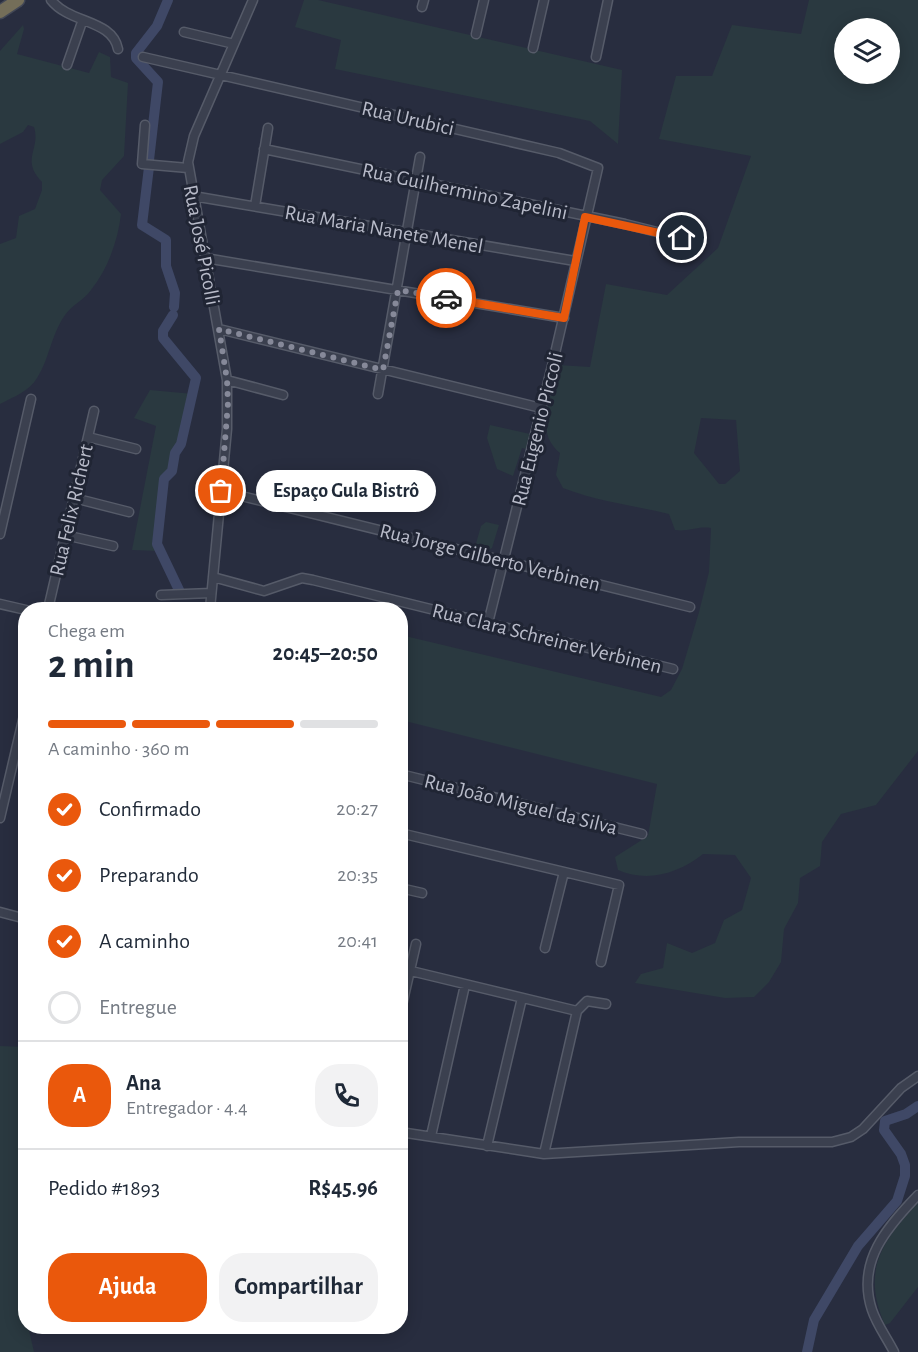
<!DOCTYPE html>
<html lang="pt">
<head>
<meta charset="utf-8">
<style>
  body { margin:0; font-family:"Alegreya Sans",sans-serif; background:#f2f2f3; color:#1f2937; height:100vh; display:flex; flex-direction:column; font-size:22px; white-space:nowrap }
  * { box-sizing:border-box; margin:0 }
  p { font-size:20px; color:#747a83 }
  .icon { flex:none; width:33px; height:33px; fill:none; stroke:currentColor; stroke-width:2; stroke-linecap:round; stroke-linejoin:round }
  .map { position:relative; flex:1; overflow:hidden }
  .side { position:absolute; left:18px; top:602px; width:390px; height:732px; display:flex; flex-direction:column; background:#fff; border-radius:24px; box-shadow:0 3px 15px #0003 }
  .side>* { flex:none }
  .controls { position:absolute; left:834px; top:18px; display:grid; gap:12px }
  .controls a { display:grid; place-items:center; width:66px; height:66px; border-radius:50%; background:#fff; box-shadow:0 3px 15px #0003; font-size:30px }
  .pin { position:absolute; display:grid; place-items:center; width:51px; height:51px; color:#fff; margin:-26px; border:3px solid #fff; border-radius:50%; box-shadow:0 2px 6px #0007 }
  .courier { position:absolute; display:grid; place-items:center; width:60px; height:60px; margin:-30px; border:4px solid #ea580c; border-radius:50%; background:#fff; color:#222; box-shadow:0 2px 8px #0007 }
  .bubble { position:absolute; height:42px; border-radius:21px; background:#fff; box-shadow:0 3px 15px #0003; font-size:20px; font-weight:700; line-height:42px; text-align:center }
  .summary em { font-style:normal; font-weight:700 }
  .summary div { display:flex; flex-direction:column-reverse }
  .summary { display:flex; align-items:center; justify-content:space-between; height:102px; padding:0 30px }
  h1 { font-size:39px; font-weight:700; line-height:45px }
  .bar { display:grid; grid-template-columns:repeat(4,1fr); gap:9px 6px; align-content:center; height:72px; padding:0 30px }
  .bar i { height:8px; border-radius:4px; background:#e0e1e3 }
  .bar .on { background:#ea580c }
  .bar p { grid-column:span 4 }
  .line { display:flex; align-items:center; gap:15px; padding:0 30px; border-top:2px solid #e0e1e3 }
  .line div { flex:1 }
  .round { display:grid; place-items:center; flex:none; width:63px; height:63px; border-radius:24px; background:#f2f2f3 }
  ol { padding:0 30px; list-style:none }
  li { display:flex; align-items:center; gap:18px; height:66px }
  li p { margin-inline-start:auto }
  li .icon { padding:6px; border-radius:50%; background:#ea580c; color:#fff; stroke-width:4 }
  li:last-child { color:#747a83 }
  li i { width:33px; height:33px; border:3px solid #e0e1e3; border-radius:50% }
  .primary-button { display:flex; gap:12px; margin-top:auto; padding:12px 30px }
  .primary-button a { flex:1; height:69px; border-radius:24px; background:#ea580c; color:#fff; font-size:24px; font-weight:700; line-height:69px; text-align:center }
  .primary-button a+a { background:#f2f2f3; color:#1f2937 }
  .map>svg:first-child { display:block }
  .green { fill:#2a3940; fill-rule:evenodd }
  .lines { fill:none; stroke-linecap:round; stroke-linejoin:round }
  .river { stroke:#3f4866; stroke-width:10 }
  .minor-casing { stroke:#565b69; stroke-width:11 }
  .highway-casing { stroke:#434856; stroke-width:15 }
  .minor { stroke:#3b404f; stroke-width:8 }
  .highway { stroke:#746e59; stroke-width:12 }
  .done { stroke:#868999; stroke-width:6; stroke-dasharray:0 10.8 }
  .route { stroke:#ea580c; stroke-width:8 }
  .labels { text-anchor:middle; stroke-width:6; stroke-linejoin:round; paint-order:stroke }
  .street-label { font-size:21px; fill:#b8bbc9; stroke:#202534 }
</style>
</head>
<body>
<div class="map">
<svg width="918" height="1352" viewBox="0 0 918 1352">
  <rect width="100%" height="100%" fill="#282d3f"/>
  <!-- green -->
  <path class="green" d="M 304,0 L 318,0 L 622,70 L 618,144 L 590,121 L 335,69 L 341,40 L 295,27 Z
    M 809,0 L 918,0 L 918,751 L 876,805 L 841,814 L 822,842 L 820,866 L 800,878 L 798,903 L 784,929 L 781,962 L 769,982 L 754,997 L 725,998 L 635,983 L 641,974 L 663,968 L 667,943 L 692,953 L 715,943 L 724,920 L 742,910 L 751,878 L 735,855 L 703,854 C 679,873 648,883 618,870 L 615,857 L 648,836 L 657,784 L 401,720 L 401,635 L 661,697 L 671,690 L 682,669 L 699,612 L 709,572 L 711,528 C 697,526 688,532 675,530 L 669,514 C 632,505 599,502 563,488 L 556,475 L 560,453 C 533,432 551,393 558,365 L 590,367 L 606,284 L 667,295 L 718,248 L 751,156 L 659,139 L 676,76 L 712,76 L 732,25 L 801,34 ZM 844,28 L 890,28 L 890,74 L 844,74 ZM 701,418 L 736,420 L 740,471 L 725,484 L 719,484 L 694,453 Z
    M 23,25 L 24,29 L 17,54 L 89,73 L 99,52 L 110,57 L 111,77 L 128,83 L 124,156 L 102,180 L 100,190 L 121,214 C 118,240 108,269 91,290 C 84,300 72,305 65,315 C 51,335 49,360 37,378 C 30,391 13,397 0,404 L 0,244 L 16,238 L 19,216 L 35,209 L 42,190 L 42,182 C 20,159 41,150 34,127 L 28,125 L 23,132 L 0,144 L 0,51 Z
    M 150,390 L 193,394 L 172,471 L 164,479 L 158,551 L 132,550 L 156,426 L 134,418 Z
    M 490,425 L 530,434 L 526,449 L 522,448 L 513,476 L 497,469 L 487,438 Z
    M 486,522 L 499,525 L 492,548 L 488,550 L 475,547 L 481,526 Z
    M 0,1046 L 25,1047 L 26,1285 L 19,1289 L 26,1326 L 28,1326 L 34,1352 L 0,1352 Z
    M 918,1203 L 918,1287 L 890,1323 L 885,1325 C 861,1271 882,1241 918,1203 Z"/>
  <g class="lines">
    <!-- river -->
    <path class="river" d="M 149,160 L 158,82 L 136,58 L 136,53 L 157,26 L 168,0
      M 149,167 L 142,225 L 166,240 L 166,266 L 175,293 L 174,307
      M 173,315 L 163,331 L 163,338 L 196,378 L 181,444 L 175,453 L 172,471 L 164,479 L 157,544 L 179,590
      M 807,1352 L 814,1320 L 858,1246 L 897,1201 L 905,1176 L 905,1165 L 901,1154 L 884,1130 L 885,1121 L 906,1114 L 918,1106"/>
    <!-- minor casing -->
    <g class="minor-casing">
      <path id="minor" d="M 51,0 C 70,24 112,19 118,49
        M 422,7 L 424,0
        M 184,32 L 234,44
        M 476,34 L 484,0
        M 533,48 L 544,0
        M 143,57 L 559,153 L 598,168 L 553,362 L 488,623
        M 596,57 L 608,0
        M 67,65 L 82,22
        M 145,125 L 142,164 L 188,168
        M 264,149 L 625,224 L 701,243
        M 193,196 L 575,261
        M 255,206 L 268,128
        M 205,258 L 564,318
        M 219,329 L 541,408
        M 227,380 L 283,395
        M 378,394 L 420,157
        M 88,437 L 136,449
        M 221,491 L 690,607
        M 74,498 L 129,512
        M 0,534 L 31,399
        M 65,535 L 113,546
        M 213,577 L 264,591 L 302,578 L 313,580 L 673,669
        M 161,595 L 211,593
        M 0,604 L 26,610
        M 48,609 L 94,411
        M 210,609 L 227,429 L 227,380 L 188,162 L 194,136 L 253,0
        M 400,774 L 642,834
        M 0,818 L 26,707
        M 400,833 L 619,885 L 601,962
        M 400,888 L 422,893
        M 0,912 L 26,919
        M 545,948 L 564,872
        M 411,971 L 577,1011 L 587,1001 L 606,1004
        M 25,999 L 26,995
        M 400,1014 L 416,944
        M 400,1132 L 544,1154 L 739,1142 L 832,1142 L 851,1137 L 863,1129 L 901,1088 L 918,1076
        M 431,1136 L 465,985
        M 487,1146 L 522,998
        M 544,1154 L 577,1011
        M 894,1352 C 887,1338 877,1325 872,1310 C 856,1262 887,1227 918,1195"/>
    </g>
    <!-- highway casing -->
    <g class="highway-casing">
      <path id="highway" d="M 0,12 L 18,0"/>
    </g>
    <!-- minor -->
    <use href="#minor" class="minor"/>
    <!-- highway -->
    <use href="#highway" class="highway"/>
  </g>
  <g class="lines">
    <!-- done -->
    <path class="done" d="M 221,491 L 228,403 L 227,380 L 219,329 L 383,370 L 398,290 L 446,298"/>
    <!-- route -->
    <path class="route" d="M 446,298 L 564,318 L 585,217 L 682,238"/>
  </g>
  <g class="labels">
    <!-- street labels -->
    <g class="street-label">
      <text transform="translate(408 118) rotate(13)" y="7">Rua Urubici</text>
      <text transform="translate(465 191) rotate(12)" y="7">Rua Guilhermino Zapelini</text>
      <text transform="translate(384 229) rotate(10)" y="7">Rua Maria Nanete Menel</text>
      <text transform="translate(202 245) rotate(79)" y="7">Rua José Picolli</text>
      <text transform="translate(537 429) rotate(-76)" y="7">Rua Eugenio Piccoli</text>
      <text transform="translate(71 510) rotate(-77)" y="7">Rua Felix Richert</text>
      <text transform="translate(490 557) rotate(14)" y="7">Rua Jorge Gilberto Verbinen</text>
      <text transform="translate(547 638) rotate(14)" y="7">Rua Clara Schreiner Verbinen</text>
      <text transform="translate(521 804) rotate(14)" y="7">Rua João Miguel da Silva</text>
    </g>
  </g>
</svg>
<div class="controls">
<a><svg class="icon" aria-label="layers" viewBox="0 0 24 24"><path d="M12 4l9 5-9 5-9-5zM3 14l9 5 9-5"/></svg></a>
</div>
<div class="pin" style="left:221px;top:491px;background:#ea580c"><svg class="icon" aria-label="bag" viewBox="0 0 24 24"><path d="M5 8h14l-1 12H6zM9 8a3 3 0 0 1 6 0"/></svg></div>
<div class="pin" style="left:682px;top:238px;background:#1f2937"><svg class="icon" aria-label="home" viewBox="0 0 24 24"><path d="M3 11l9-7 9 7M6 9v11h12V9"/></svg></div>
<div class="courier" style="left:446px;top:298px"><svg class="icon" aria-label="car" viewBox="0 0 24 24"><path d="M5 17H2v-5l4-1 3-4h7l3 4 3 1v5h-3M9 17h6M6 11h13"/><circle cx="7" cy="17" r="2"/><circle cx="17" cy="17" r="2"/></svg></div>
<div class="bubble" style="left:256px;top:470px;width:180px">Espaço Gula Bistrô</div>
<section class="side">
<div class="summary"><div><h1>2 min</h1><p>Chega em</p></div><em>20:45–20:50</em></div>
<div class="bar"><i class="on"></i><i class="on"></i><i class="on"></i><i></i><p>A caminho · 360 m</p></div>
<ol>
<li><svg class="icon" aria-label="check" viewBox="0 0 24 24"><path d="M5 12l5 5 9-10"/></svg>Confirmado<p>20:27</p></li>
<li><svg class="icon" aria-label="check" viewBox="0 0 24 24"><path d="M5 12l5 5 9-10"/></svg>Preparando<p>20:35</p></li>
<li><svg class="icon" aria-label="check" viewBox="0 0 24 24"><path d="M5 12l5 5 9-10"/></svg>A caminho<p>20:41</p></li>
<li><i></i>Entregue</li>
</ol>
<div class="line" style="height:108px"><b class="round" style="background:#ea580c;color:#fff">A</b><div><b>Ana</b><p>Entregador · 4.4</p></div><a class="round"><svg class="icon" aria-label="phone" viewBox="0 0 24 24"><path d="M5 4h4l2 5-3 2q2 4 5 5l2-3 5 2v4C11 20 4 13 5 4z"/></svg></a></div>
<div class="line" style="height:78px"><div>Pedido #1893</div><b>R$45.96</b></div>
<div class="primary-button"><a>Ajuda</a><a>Compartilhar</a></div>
</section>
</div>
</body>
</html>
